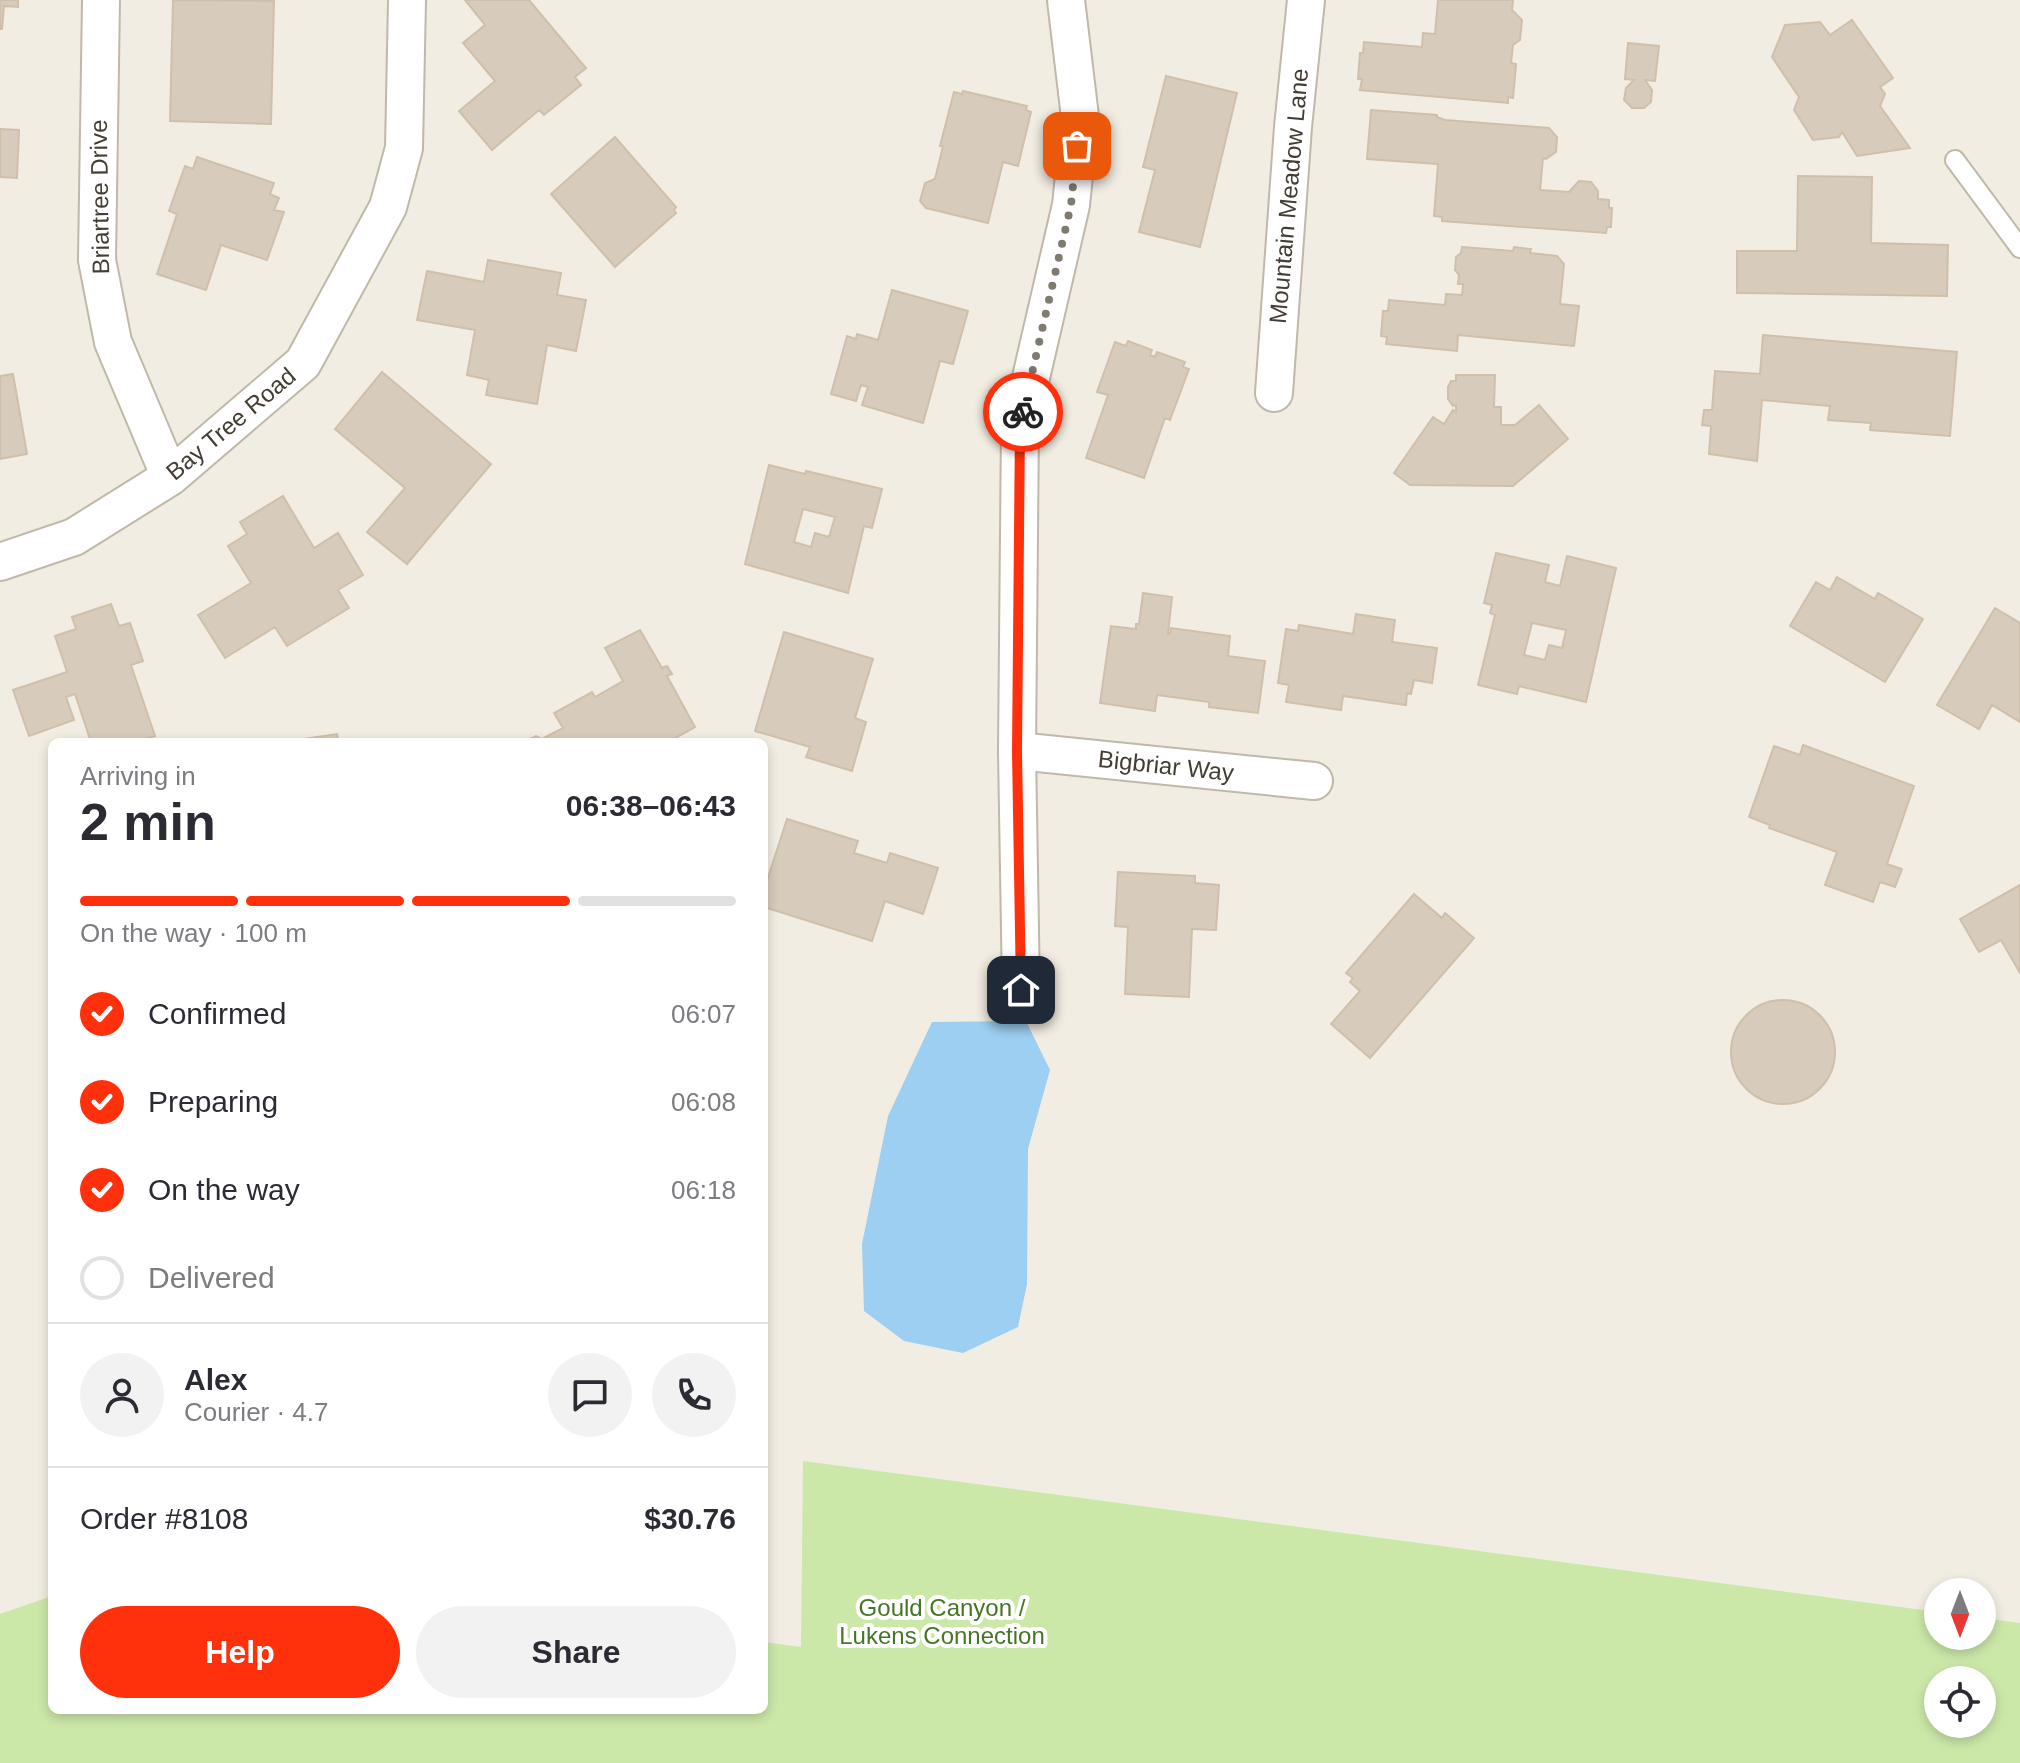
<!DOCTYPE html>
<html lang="en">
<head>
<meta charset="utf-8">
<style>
  body { margin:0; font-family:Helvetica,sans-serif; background:#f2f2f3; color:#2b2b33; height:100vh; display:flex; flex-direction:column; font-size:30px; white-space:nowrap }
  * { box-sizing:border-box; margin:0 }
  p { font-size:26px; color:#7c7c81 }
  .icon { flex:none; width:44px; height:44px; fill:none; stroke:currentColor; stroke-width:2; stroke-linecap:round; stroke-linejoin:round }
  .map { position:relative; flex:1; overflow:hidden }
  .panel { position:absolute; left:48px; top:738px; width:720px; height:976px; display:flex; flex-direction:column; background:#fff; border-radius:12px; box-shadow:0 4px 12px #0003 }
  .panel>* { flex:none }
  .needle { width:52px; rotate:180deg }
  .controls { position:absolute; left:1924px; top:1578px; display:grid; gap:16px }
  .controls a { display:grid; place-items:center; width:72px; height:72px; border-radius:50%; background:#fff; box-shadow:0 4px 12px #0003; font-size:40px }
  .pin { position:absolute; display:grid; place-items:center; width:68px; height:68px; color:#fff; margin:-34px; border-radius:16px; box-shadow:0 4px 12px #0006 }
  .courier { position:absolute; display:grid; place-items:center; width:80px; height:80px; margin:-40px; border:6px solid #ff300c; border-radius:50%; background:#fff; color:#222; box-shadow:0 2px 10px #0007 }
  .summary em { font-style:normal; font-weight:700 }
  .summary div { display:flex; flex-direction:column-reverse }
  .summary { display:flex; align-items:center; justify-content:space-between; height:136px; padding:0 32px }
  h1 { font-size:52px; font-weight:700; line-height:60px }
  .bar { display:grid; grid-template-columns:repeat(4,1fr); gap:12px 8px; align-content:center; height:96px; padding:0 32px }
  .bar i { height:10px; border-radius:6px; background:#e1e1e2 }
  .bar .active { background:#ff300c }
  .bar p { grid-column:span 4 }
  .line { display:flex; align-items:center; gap:20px; padding:0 32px; border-top:2px solid #e1e1e2 }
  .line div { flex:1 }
  .round { display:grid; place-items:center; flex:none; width:84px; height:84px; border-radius:42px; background:#f2f2f3 }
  ol { padding:0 32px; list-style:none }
  li { display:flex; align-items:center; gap:24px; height:88px }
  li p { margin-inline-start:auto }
  li .icon { padding:8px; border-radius:50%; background:#ff300c; color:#fff; stroke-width:4 }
  li:last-child { color:#7c7c81 }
  li i { width:44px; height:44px; border:4px solid #e1e1e2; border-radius:50% }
  .cta { display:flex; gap:16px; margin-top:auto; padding:16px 32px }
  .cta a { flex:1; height:92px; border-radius:48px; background:#ff300c; color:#fff; font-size:32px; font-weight:700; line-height:92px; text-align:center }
  .cta a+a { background:#f2f2f3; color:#2b2b33 }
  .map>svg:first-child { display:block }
  .green { fill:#cce8a9; fill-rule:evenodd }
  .water { fill:#9ccff1 }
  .building { fill:#d7cbbb; stroke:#cec0ab; stroke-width:2; fill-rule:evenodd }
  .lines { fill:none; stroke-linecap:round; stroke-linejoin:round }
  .service-casing { stroke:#c0b8a8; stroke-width:22 }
  .minor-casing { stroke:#c0b8a8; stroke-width:40 }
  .service { stroke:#fff; stroke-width:18 }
  .minor { stroke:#fff; stroke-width:36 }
  .done { stroke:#807b70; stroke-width:8; stroke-dasharray:0 14.4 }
  .route { stroke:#ff300c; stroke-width:10 }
  .labels { text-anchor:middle; stroke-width:8; stroke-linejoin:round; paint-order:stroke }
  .street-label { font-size:24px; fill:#433d33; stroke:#fff }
  .park-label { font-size:24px; fill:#447625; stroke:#fff }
</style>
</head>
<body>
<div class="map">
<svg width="2020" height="1763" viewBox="0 0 2020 1763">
  <rect width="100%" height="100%" fill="#f2ede2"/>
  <!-- green -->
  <path class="green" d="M 803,1461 L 1938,1612 L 1938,1636 L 1982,1636 L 1982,1618 L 2020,1623 L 2020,1763 L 0,1763 L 0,1614 L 52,1596 L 52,1710 L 764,1710 L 764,1642 L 801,1647 ZM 1938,1680 L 1982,1680 L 1982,1724 L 1938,1724 Z"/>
  <!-- water -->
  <path class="water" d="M 1026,1021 L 1050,1070 L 1028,1149 L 1027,1284 L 1018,1327 L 963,1353 L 904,1341 L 864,1311 L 862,1244 L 888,1116 L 932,1022 Z"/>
  <!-- building -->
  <path class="building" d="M 0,0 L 18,0 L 18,7 L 4,6 L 2,29 L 0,29 Z
    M 173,0 L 274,1 L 271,124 L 170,121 Z
    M 465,0 L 529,0 L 586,68 L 575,77 L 581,85 L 544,115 L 539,110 L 492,150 L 459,111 L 495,81 L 463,43 L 485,25 Z
    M 1438,0 L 1513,0 L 1512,10 L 1522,20 L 1520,40 L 1513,45 L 1511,63 L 1516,64 L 1513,98 L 1508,97 L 1508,103 L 1360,90 L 1362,79 L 1358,79 L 1360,53 L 1363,53 L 1364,42 L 1422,47 L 1423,33 L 1435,34 Z
    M 1852,20 L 1893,78 L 1880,87 L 1885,94 L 1880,106 L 1910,148 L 1857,156 L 1842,132 L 1839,137 L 1813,140 L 1794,110 L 1799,97 L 1772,57 L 1785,25 L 1820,22 L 1830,35 Z
    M 1628,43 L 1659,46 L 1655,81 L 1645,80 L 1652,90 L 1651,102 L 1644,108 L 1632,108 L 1624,100 L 1626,88 L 1634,80 L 1625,79 Z
    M 1166,76 L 1237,93 L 1200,247 L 1139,232 L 1155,170 L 1143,167 Z
    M 963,91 L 1027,106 L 1026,110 L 1031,112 L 1018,166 L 1003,162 L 988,223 L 926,208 L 920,201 L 925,183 L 935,179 L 943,146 L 940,146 L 954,92 L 962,94 Z
    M 1371,110 L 1437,115 L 1437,117 L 1445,120 L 1549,128 L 1557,137 L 1556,152 L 1546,159 L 1543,158 L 1540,190 L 1569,192 L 1579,181 L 1591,182 L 1598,191 L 1598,199 L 1609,200 L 1609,208 L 1612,208 L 1611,227 L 1607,227 L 1606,233 L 1442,221 L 1442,217 L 1434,216 L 1438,164 L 1367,159 Z
    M 0,129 L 19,130 L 17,178 L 0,177 Z
    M 615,137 L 676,207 L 674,210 L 676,213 L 615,267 L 551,194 Z
    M 197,157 L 274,183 L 270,194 L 279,198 L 274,210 L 284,212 L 267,260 L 221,245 L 206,290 L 157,274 L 177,214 L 169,211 L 185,166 L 193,169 Z
    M 1798,176 L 1872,177 L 1871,243 L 1948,245 L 1947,296 L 1737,293 L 1737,251 L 1797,251 Z
    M 1462,247 L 1513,251 L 1514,247 L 1531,249 L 1530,253 L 1557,256 L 1564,264 L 1560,304 L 1579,306 L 1574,346 L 1458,335 L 1457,351 L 1386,344 L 1387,337 L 1381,336 L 1383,311 L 1388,311 L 1389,300 L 1445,305 L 1446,294 L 1462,295 L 1463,284 L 1458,284 L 1459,275 L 1455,270 L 1456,257 L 1461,253 Z
    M 488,260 L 561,273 L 557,295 L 586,300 L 576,351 L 547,345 L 537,404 L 486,395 L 489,380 L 467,375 L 475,330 L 417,320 L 427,271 L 484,282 Z
    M 892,290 L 968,311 L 953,364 L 940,361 L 923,423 L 862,405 L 868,387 L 861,385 L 856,401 L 831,394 L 847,336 L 856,339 L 857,334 L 878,340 Z
    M 1763,335 L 1957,352 L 1950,436 L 1870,430 L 1871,423 L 1828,420 L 1830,406 L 1762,400 L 1757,461 L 1709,454 L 1711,426 L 1702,425 L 1704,410 L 1712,410 L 1715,371 L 1760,374 Z
    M 1128,341 L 1152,350 L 1150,355 L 1155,357 L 1157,352 L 1185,362 L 1183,367 L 1189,369 L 1170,420 L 1165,418 L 1144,478 L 1086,458 L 1108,395 L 1097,392 L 1115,342 L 1126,346 Z
    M 382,372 L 491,464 L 407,564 L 367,532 L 405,488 L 335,429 Z
    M 13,374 L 27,454 L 0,459 L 0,376 Z
    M 1456,375 L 1495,375 L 1494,407 L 1501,407 L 1501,425 L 1515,425 L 1539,405 L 1568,439 L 1513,486 L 1410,485 L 1394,473 L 1433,417 L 1444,424 L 1453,410 L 1456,412 L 1456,405 L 1453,406 L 1448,399 L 1448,387 L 1451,381 L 1456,381 Z
    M 769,465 L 805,474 L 806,471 L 882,489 L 872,528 L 864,526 L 848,593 L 745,564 ZM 803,509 L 835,517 L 829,537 L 815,533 L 811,547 L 794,542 Z
    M 283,496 L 314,548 L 338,533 L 363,575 L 338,590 L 349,608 L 287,646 L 275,627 L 225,658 L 198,615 L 251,583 L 228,546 L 247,534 L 240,522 Z
    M 1496,553 L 1549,565 L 1545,582 L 1560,586 L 1567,556 L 1616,568 L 1586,702 L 1519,686 L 1517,694 L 1478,685 L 1495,615 L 1490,613 L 1492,605 L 1484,603 ZM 1532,623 L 1566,630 L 1562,648 L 1549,645 L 1545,660 L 1524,655 Z
    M 1837,577 L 1875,599 L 1878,593 L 1923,619 L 1885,682 L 1790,626 L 1816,582 L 1830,590 Z
    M 1143,593 L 1172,597 L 1168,634 L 1170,634 L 1171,628 L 1230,636 L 1228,656 L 1265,661 L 1258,713 L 1209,707 L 1209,702 L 1157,695 L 1155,711 L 1100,703 L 1111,626 L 1136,629 L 1136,624 L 1139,624 Z
    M 111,604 L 119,626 L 130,623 L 143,661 L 131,665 L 155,736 L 137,742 L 91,742 L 75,694 L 66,697 L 74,720 L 29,736 L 13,690 L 67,672 L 55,636 L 76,629 L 72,617 Z
    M 1995,608 L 2020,623 L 2020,722 L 1992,705 L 1979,729 L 1937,705 Z
    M 1356,614 L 1395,620 L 1392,642 L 1437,648 L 1432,683 L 1414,680 L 1411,694 L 1407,693 L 1406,705 L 1343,696 L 1341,710 L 1286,702 L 1289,685 L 1278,683 L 1286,629 L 1298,631 L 1299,625 L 1353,634 Z
    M 640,630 L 662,668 L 667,666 L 672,674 L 667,676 L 695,727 L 668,742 L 524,742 L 536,736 L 542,739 L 563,728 L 554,713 L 592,692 L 595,697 L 623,681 L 605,648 Z
    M 784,632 L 873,659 L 855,718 L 866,722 L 852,771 L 806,757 L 810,747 L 755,731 Z
    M 337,734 L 339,742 L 283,742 Z
    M 1803,745 L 1914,786 L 1887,864 L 1902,869 L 1895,887 L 1880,882 L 1873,902 L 1825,885 L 1837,852 L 1769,828 L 1770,825 L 1749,817 L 1774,746 L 1800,755 Z
    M 787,819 L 858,841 L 854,853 L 887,863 L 890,853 L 938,868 L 923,914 L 885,901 L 872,941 L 764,907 L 764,890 Z
    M 1118,872 L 1195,876 L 1195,883 L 1219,885 L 1216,930 L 1192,929 L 1189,997 L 1125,994 L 1128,927 L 1115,926 Z
    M 2020,885 L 2020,973 L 2001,940 L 1979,952 L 1960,919 Z
    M 1414,894 L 1442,918 L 1445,913 L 1474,938 L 1370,1058 L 1331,1024 L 1360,991 L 1350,982 L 1353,978 L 1346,973 Z
    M1731 1052a52 52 0 1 1 104 0a52 52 0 1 1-104 0Z"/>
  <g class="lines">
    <!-- service casing -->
    <g class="service-casing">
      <path id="service" d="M 1955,160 L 2020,248"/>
    </g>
    <!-- minor casing -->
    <g class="minor-casing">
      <path id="minor" d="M 101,0 L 97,260 L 113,342 L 170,477
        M 1274,393 L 1293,127 L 1306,0
        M 0,562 L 74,537 L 170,477 L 303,363 L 388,207 L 404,148 L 407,0
        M 1017,751 L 1314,781
        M 1021,990 L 1017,751 L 1020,425 L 1071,205 L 1080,117 L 1066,0"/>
    </g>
    <!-- service -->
    <use href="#service" class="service"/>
    <!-- minor -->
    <use href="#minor" class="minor"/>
  </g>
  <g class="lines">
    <!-- done -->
    <path class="done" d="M 1023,412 L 1071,205 L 1077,146"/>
    <!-- route -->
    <path class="route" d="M 1021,990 L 1017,751 L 1020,425 L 1023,412"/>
  </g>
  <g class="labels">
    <!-- street labels -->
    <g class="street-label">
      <text transform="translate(1289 196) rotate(-85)" y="8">Mountain Meadow Lane</text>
      <text transform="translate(100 197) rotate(-91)" y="8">Briartree Drive</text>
      <text transform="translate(231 424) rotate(-40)" y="8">Bay Tree Road</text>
      <text transform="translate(1166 766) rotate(6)" y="8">Bigbriar Way</text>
    </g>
    <!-- park labels -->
    <g class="park-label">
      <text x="942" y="1616">Gould Canyon /<tspan x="942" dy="28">Lukens Connection</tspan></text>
    </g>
  </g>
</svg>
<div class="controls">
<a><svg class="needle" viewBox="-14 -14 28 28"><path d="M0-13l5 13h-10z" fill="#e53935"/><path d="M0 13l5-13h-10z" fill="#7c7c81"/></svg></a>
<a><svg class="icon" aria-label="locate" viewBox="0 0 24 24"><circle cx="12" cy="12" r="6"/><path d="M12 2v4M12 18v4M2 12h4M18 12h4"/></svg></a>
</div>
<div class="pin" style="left:1077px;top:146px;background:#ea580c"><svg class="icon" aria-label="bag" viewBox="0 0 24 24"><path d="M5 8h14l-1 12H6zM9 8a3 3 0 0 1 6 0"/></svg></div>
<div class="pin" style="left:1021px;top:990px;background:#1f2937"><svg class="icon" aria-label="home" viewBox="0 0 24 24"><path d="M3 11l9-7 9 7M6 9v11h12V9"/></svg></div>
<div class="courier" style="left:1023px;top:412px"><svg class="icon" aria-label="bike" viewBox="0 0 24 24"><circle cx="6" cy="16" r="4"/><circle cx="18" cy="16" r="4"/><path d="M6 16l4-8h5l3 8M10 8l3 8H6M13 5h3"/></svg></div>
<section class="panel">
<div class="summary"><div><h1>2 min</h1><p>Arriving in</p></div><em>06:38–06:43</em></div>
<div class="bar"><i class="active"></i><i class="active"></i><i class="active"></i><i></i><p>On the way · 100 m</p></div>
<ol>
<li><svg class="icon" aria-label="check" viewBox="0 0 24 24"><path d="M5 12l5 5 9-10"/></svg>Confirmed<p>06:07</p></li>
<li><svg class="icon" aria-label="check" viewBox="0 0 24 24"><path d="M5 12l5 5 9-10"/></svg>Preparing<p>06:08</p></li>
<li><svg class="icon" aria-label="check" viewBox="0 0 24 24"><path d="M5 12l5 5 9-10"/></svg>On the way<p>06:18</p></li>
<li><i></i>Delivered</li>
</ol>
<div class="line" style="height:144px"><a class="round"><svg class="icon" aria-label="person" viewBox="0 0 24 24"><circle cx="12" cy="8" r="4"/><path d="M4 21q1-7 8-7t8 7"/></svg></a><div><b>Alex</b><p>Courier · 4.7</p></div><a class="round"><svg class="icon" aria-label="chat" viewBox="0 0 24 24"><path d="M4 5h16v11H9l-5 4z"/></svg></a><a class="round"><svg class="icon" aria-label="phone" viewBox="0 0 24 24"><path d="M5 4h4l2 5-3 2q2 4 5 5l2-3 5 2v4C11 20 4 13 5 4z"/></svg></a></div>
<div class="line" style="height:104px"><div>Order #8108</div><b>$30.76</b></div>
<div class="cta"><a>Help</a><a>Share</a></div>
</section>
</div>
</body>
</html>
